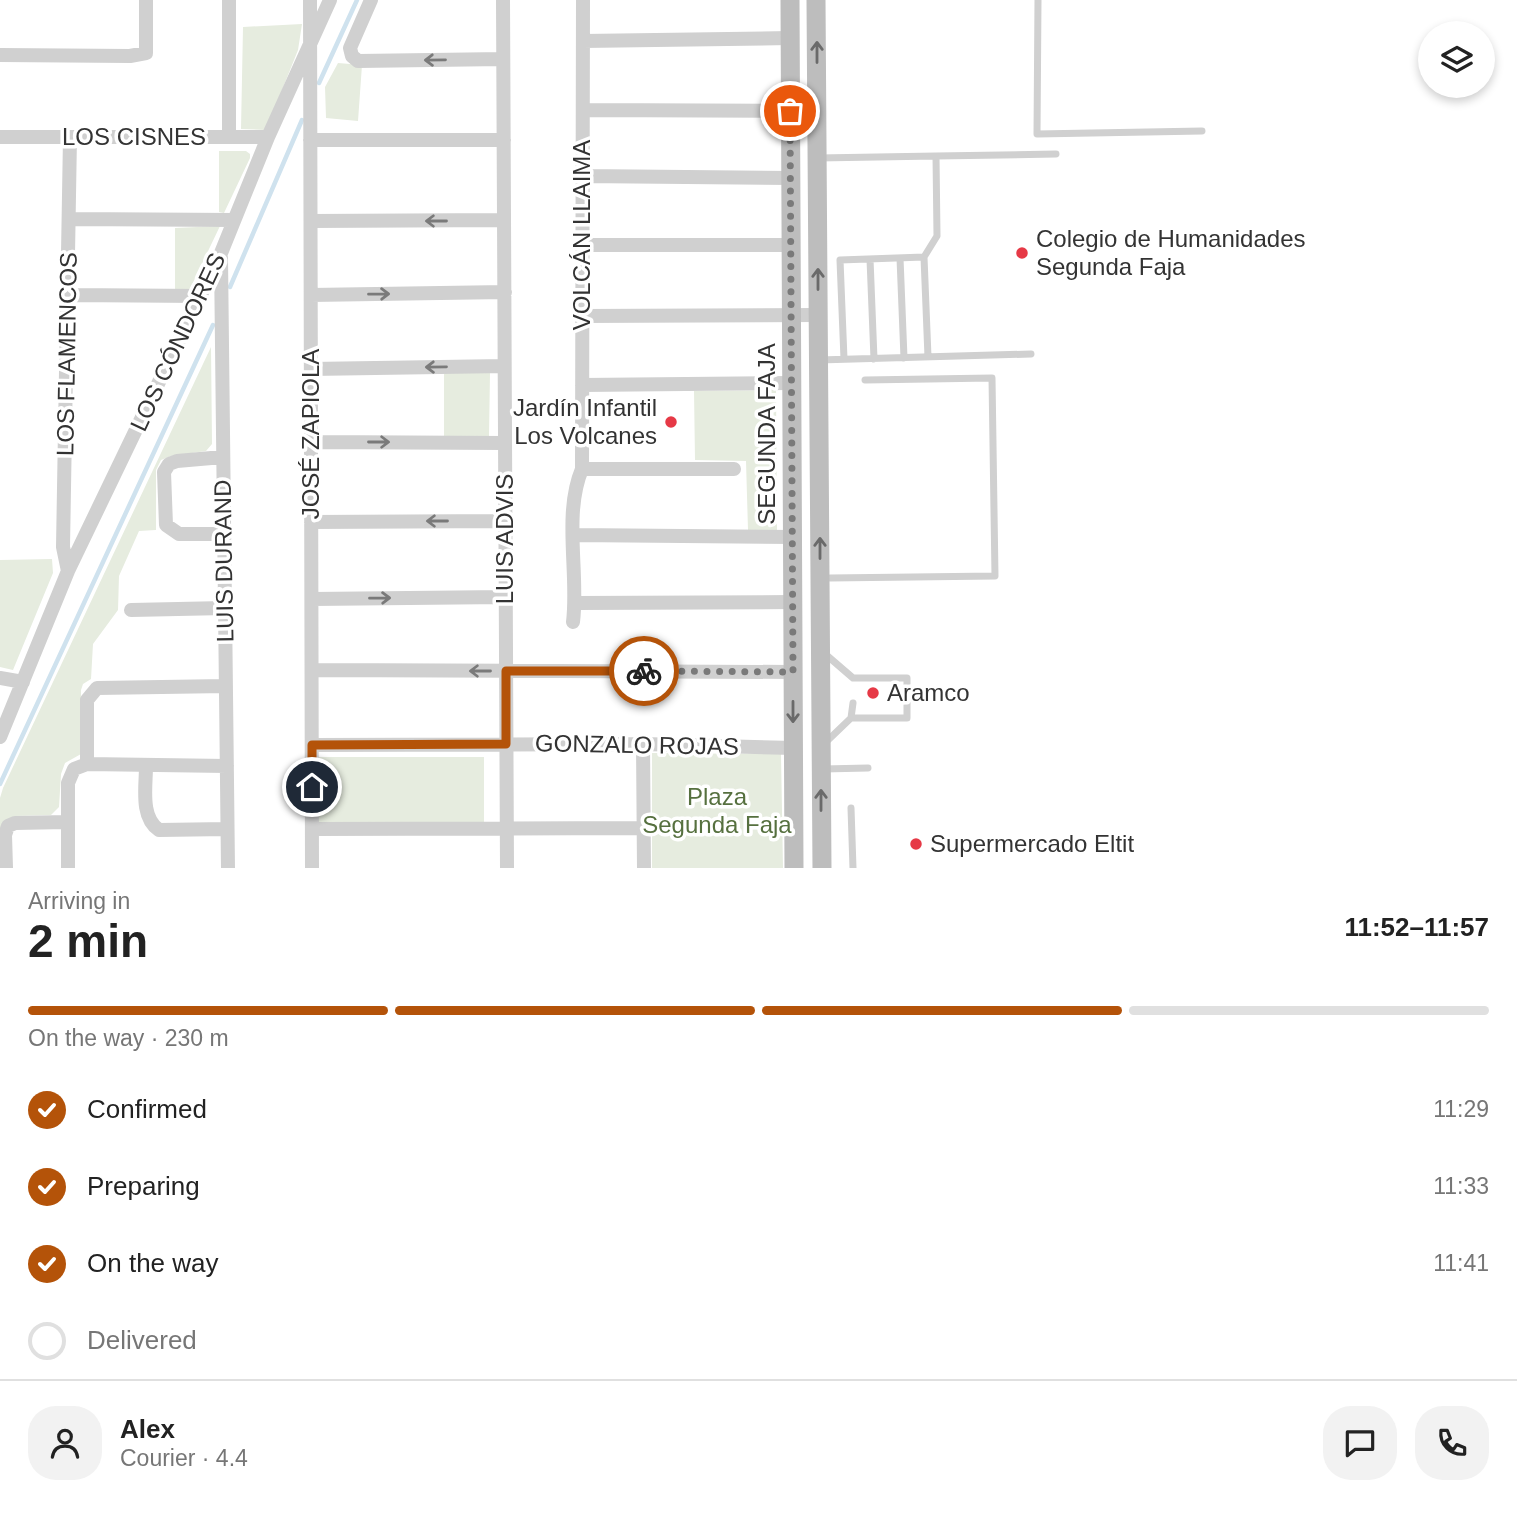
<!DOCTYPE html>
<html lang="en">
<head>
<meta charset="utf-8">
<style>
  body { margin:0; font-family:Helvetica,sans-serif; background:#f2f2f2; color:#222; height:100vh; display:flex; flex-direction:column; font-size:26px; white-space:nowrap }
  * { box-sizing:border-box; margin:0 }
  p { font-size:23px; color:#767676 }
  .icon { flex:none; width:38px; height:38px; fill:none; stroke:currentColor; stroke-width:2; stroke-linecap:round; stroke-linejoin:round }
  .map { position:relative; height:868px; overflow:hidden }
  .side { display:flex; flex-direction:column; background:#fff; flex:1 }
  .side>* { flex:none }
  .tools { position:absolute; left:1418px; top:21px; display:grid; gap:14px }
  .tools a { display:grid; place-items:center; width:77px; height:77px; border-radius:50%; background:#fff; box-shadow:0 4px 10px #0003; font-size:35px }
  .pin { position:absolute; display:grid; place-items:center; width:60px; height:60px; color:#fff; margin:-30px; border:4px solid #fff; border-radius:50%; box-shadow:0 2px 7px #0007 }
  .courier { position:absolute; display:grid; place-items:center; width:70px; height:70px; margin:-35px; border:5px solid #b45309; border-radius:50%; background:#fff; color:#222; box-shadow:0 2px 9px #0007 }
  .overview em { font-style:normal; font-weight:600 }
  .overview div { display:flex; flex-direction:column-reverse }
  .overview { display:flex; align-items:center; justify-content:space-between; height:119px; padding:0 28px }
  h1 { font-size:46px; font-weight:600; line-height:52px }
  .bar { display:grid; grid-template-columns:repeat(4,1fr); gap:10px 7px; align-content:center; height:84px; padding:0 28px }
  .bar i { height:9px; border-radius:5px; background:#e0e0e0 }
  .bar .active { background:#b45309 }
  .bar p { grid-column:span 4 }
  .line { display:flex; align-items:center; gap:18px; padding:0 28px; border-top:2px solid #e0e0e0 }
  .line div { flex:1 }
  .round { display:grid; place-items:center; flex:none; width:74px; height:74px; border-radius:28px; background:#f2f2f2 }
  ol { padding:0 28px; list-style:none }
  li { display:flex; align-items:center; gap:21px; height:77px }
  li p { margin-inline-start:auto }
  li .icon { padding:7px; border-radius:50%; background:#b45309; color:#fff; stroke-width:4 }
  li:last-child { color:#767676 }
  li i { width:38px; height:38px; border:4px solid #e0e0e0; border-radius:50% }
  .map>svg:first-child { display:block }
  .green { fill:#e6ecdf }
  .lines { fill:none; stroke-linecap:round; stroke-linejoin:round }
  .stream { stroke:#cfe2ee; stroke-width:4.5 }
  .service { stroke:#d0d0d0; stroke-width:7 }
  .minor { stroke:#d0d0d0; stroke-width:14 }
  .secondary { stroke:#bdbdbd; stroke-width:19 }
  .oneway { stroke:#6a6a6a }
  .oneway2 { stroke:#7a7a7a }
  .done { stroke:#7a7a7a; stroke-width:7; stroke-dasharray:0 12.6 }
  .route { stroke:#b45309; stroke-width:9 }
  .poi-dot { fill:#e63946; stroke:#fff; stroke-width:2.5 }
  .labels { text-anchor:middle; stroke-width:7; stroke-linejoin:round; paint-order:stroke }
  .street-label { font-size:24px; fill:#333; stroke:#fff }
  .poi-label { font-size:24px; fill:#333; stroke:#fff; text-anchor:start }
  .park-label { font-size:24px; fill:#56703f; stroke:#fff }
</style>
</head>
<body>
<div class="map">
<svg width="1517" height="868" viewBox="0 0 1517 868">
  <rect width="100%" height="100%" fill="#fff"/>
  <!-- green -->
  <path class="green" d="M 302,24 L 298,50 L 266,130 L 241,129 L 243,27 Z
    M 338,63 L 362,65 L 358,121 L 326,118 L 325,87 Z
    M 219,151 L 246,151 L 250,154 L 250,158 L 224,213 L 219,212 Z
    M 220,226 L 189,291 L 175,291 L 175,228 Z
    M 211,347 L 212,444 L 206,451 L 171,456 L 161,460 L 156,470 L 156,530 L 139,531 L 119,576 L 118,610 L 93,644 L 91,679 L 83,684 L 81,690 L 81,754 L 65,763 L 61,774 L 59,807 L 51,815 L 15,816 L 0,828 L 0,798 L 3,788 Z
    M 444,373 L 490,373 L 489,436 L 444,436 Z
    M 776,390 L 777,530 L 748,530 L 746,461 L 695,460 L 694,391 Z
    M 52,559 L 53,573 L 13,670 L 0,667 L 0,560 Z
    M 652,753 L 781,754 L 783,868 L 652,868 Z
    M 317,757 L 484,757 L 484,822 L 317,822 Z"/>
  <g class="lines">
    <!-- stream -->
    <path class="stream" d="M 319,83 L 357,0
      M 230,287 L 302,120
      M 0,784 L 213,325"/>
    <!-- service -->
    <path class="service" d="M 1038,0 L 1037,134 L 1202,131
      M 936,156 L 1056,154
      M 818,158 L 936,156 L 937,236 L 924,257 L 928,357
      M 900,258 L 904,358
      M 870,259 L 874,359
      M 844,359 L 840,260 L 924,257
      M 819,360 L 1031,354
      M 830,578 L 995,576 L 992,378 L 865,380
      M 824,653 L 853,678 L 907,678 L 907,718 L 851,718
      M 826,742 L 851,718 L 853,703
      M 823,769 L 868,768
      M 851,808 L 853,868"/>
    <!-- minor -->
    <path class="minor" d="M 229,0 L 229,137
      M 310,0 L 312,868
      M 371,0 L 350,48 L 352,56 L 358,61 L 503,59
      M 503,0 L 507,868
      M 583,41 L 790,38
      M 0,55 L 130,56 L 146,53 L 146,0
      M 583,110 L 790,111
      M 0,137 L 268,137
      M 310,140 L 504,140
      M 582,176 L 791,178
      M 69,219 L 234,220
      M 311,221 L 504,220
      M 582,245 L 791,245
      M 221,258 L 228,868
      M 69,295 L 201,296
      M 311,295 L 505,292
      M 582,316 L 818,315
      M 311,369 L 504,366
      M 582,385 L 792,383
      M 311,442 L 505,443
      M 223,457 L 177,461 L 169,464 L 164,472 L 166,525 L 179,534 L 224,534
      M 582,469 L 734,469
      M 311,522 L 505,521
      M 574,535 L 793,537
      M 68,571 L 63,547 L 70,137
      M 312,599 L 505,597
      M 576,603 L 793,602
      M 131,610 L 225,608
      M 573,622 C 579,574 563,514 582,469 L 583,0
      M 312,670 L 793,672
      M 0,678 L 23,682
      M 0,737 L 68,571 L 221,253 L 268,137 L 330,0
      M 643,744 L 644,868
      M 312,745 L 643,744 L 794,748
      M 87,764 L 87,700 L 97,688 L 226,686
      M 146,766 C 146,787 140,817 159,830 L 227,829
      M 312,829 L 643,828
      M 6,868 L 5,835 L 8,826 L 15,823 L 67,822
      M 68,868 L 68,783 L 74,769 L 87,764 L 227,766"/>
    <!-- secondary -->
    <path class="secondary" d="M 790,0 L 794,868
      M 816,0 L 822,868"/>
  </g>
  <!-- one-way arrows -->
  <defs><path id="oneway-shaft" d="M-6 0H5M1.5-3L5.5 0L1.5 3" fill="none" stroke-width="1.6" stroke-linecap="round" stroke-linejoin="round" transform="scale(1.75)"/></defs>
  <g class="oneway">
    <use href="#oneway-shaft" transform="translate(817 52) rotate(-90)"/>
    <use href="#oneway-shaft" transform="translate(818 279) rotate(-90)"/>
    <use href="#oneway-shaft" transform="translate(820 548) rotate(-90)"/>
    <use href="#oneway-shaft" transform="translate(793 712) rotate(90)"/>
    <use href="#oneway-shaft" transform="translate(821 800) rotate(-90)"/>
  </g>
  <g class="oneway2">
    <use href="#oneway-shaft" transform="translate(435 60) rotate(179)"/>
    <use href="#oneway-shaft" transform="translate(436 221) rotate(180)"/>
    <use href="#oneway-shaft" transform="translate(379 294) rotate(-1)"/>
    <use href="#oneway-shaft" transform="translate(436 367) rotate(179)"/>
    <use href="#oneway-shaft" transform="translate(379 442)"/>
    <use href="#oneway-shaft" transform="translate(437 521) rotate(180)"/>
    <use href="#oneway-shaft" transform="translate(380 598) rotate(-1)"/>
    <use href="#oneway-shaft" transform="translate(480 671) rotate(-180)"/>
  </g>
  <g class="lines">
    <!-- done -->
    <path class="done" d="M 644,671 L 793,672 L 790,111"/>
    <!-- route -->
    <path class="route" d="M 312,787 L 312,745 L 506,744 L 506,671 L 644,671"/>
  </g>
  <!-- markers -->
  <g class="poi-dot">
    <circle cx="1022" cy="253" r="7"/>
    <circle cx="671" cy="422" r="7"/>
    <circle cx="873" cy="693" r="7"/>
    <circle cx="916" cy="844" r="7"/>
  </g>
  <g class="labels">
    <!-- street labels -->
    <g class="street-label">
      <text x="134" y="145">LOS CISNES</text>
      <text transform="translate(582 235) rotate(-90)" y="8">VOLCÁN LLAIMA</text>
      <text transform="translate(178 342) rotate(-65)" y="8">LOS CÓNDORES</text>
      <text transform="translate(67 354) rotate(-89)" y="8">LOS FLAMENCOS</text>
      <text transform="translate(311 434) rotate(-90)" y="8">JOSÉ ZAPIOLA</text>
      <text transform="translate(767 434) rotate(-90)" y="8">SEGUNDA FAJA</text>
      <text transform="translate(505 539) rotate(-90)" y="8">LUIS ADVIS</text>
      <text transform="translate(224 561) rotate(-91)" y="8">LUIS DURAND</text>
      <text transform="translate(637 745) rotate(1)" y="8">GONZALO ROJAS</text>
    </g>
    <!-- poi labels -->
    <g class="poi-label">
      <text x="1036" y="247">Colegio de Humanidades<tspan x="1036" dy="28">Segunda Faja</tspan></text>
      <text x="657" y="416" text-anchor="end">Jardín Infantil<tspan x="657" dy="28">Los Volcanes</tspan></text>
      <text x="887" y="701">Aramco</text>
      <text x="930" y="852">Supermercado Eltit</text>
    </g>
    <!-- park labels -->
    <g class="park-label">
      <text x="717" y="805">Plaza<tspan x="717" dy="28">Segunda Faja</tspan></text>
    </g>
  </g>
</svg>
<div class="tools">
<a><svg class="icon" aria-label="layers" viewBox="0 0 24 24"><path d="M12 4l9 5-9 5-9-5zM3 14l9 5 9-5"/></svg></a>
</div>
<div class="pin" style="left:790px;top:111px;background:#ea580c"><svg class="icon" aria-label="bag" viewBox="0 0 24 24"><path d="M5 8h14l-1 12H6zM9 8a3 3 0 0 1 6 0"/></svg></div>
<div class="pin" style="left:312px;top:787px;background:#1f2937"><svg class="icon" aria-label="home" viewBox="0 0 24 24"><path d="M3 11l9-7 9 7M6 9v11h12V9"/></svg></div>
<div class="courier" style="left:644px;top:671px"><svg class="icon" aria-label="bike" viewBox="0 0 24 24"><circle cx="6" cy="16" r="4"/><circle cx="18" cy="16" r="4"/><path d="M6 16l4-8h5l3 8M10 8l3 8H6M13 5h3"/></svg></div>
</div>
<section class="side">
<div class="overview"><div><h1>2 min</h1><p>Arriving in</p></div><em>11:52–11:57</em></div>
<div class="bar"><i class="active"></i><i class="active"></i><i class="active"></i><i></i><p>On the way · 230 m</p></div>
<ol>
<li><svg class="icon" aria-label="check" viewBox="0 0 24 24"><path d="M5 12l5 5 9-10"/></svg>Confirmed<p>11:29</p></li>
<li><svg class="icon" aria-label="check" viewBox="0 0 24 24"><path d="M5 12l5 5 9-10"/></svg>Preparing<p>11:33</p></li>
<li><svg class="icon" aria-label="check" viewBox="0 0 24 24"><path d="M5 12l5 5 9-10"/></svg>On the way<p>11:41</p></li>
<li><i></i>Delivered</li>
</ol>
<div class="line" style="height:126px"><a class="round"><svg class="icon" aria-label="person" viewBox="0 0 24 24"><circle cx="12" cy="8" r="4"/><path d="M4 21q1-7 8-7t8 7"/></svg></a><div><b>Alex</b><p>Courier · 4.4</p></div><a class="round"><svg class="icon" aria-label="chat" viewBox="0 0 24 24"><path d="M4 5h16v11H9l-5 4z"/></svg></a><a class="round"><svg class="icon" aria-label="phone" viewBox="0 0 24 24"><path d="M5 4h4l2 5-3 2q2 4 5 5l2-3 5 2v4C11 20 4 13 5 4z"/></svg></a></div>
</section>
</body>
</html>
